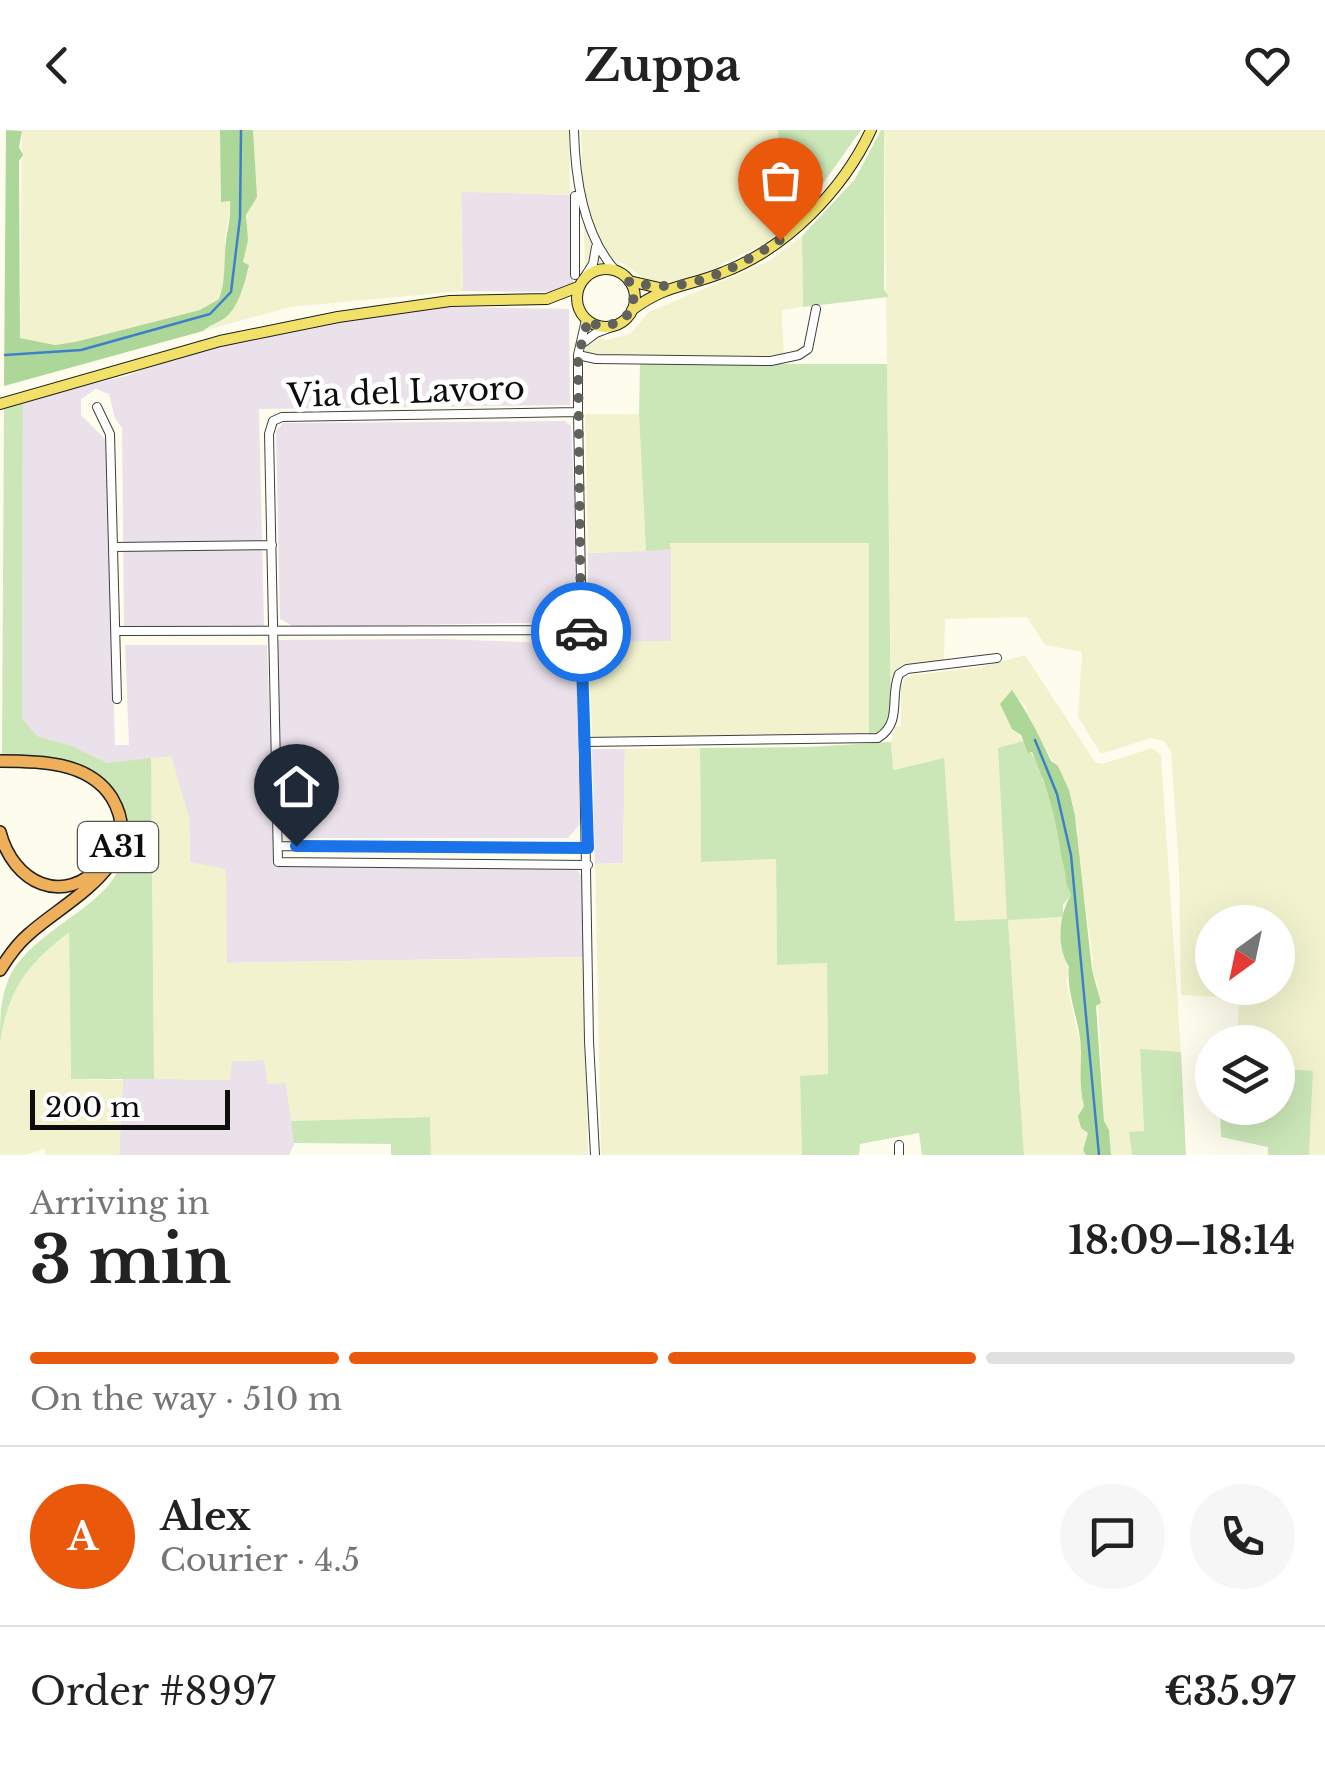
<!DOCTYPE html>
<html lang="en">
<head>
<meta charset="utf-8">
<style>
  body { margin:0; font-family:"Libre Baskerville",serif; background:#f6f6f6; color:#222; height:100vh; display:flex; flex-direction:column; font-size:38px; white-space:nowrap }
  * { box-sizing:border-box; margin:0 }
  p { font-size:32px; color:#767676 }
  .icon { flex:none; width:55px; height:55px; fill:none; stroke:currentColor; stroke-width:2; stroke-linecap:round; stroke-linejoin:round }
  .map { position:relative; height:1025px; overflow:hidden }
  .sheet { display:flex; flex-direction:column; background:#fff; flex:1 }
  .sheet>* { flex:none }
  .needle { width:65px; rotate:213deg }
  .controls { position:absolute; left:1195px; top:775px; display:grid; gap:20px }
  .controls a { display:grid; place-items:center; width:100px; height:100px; border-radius:50%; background:#fff; box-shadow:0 10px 40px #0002; font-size:50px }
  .scale { position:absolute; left:30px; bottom:25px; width:200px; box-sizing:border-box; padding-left:10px; border:5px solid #0d0d0d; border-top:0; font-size:28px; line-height:35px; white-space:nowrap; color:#0d0d0d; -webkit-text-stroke:8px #fff; paint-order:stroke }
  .pin { position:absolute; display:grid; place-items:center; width:85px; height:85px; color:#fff; margin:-102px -42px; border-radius:50% 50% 50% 0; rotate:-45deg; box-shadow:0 0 10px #0007 }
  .pin .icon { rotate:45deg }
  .courier { position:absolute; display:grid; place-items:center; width:100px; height:100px; margin:-50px; border:8px solid #1a73e8; border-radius:50%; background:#fff; color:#222; box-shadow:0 2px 12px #0007 }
  .headline em { font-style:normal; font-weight:700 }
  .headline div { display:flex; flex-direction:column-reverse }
  .headline { display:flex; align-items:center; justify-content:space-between; height:170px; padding:0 30px }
  h1 { font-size:65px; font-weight:700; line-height:75px }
  .bar { display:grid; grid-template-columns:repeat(4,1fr); gap:15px 10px; align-content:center; height:120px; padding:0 30px }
  .bar i { height:12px; border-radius:8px; background:#e0e0e0 }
  .bar .active { background:#ea580c }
  .bar p { grid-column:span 4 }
  .line { display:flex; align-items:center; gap:25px; padding:0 30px; border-top:2px solid #e0e0e0 }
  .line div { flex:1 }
  .round { display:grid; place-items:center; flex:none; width:105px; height:105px; border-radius:52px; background:#f6f6f6 }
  header { display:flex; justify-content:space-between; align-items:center; height:130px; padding:0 30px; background:#fff; font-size:45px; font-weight:700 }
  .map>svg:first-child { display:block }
  .industrial { fill:#ebe1eb }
  .farmland { fill:#f2f3ce; fill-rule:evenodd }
  .green { fill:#cbe7b8 }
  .forest { fill:#add798 }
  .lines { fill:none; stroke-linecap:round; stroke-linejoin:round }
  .stream { stroke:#3e80c7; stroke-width:2.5 }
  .minor-casing { stroke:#404040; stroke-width:10 }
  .major-casing { stroke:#1e1e1e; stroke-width:12 }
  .highway-casing { stroke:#1e1e1e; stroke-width:14 }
  .minor { stroke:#fff; stroke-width:8 }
  .major { stroke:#f2e169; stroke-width:10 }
  .highway { stroke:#eeb05b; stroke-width:11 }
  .done { stroke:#61615b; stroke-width:10; stroke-dasharray:0 18 }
  .route { stroke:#1a73e8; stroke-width:12 }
  .labels { text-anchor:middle; stroke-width:10; stroke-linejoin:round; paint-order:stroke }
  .shield { fill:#fff; stroke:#565656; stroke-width:2.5 }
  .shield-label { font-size:30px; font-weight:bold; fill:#0d0d0d }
  .street-label { font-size:32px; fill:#0d0d0d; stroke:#fff }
</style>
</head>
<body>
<header><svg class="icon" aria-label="back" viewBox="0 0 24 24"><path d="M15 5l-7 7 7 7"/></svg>Zuppa<svg class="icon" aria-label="heart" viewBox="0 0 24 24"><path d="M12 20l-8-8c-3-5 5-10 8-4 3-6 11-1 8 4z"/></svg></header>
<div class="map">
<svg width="1325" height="1025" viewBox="0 0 1325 1025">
  <rect width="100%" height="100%" fill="#fefded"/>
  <!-- industrial -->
  <path class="industrial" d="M 461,61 L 570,65 L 573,154 L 564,162 L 463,161 Z
    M 406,176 L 569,179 L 570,275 L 259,279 L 264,496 L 124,496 L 122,298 L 115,288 L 109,264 L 96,259 L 81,269 L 81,285 L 107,311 L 115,615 L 129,615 L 125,515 L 267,515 L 275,733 L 576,739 L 583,748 L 584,827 L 226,833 L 190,732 L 189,687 L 108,633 L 72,616 L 37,606 L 22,588 L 23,270 L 126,246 L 205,216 Z
    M 565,291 L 571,296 L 574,355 L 576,492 L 294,497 L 280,489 L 276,301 L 283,293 Z
    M 671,419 L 671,512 L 588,512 L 588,423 Z
    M 442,509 L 576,514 L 582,692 L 568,708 L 286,708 L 282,701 L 276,510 Z
    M 592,619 L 625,619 L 623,733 L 595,734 Z
    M 265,930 L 268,953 L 286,953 L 295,1013 L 289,1025 L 119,1025 L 123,948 L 229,950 L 232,931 Z"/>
  <!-- farmland -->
  <path class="farmland" d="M 22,0 L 220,0 L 221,72 L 230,71 L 231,77 L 225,107 L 226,138 L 219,169 L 200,180 L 75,212 L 55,215 L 20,208 Z
    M 253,0 L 569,0 L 570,65 L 461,62 L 463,161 L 290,177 L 203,201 L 224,189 L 234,177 L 248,141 L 249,135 L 243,132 L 243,122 L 254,31 Z
    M 581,0 L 778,0 L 780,100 L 764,114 L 696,147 L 656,158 L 623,133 L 585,139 Z
    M 884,0 L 1325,0 L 1325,1025 L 1309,1025 L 1313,942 L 1278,937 L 1278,912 L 1237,912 L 1239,868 L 1181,865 L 1179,740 L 1171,622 L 1164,611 L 1151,608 L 1101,624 L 1078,587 L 1082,522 L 1045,515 L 1027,487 L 945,489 L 944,531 L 898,542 L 891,555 ZM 1212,792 L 1278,792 L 1278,858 L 1212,858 Z
    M 802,106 L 803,177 L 782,180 L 784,232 L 586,231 L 586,200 L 606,210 L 630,204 L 649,182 L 769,131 Z
    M 585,284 L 639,284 L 646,421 L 588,423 Z
    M 668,413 L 869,413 L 869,605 L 592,609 L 588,512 L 671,511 L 671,420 Z
    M 1025,525 L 1095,632 L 1102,634 L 1152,618 L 1161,625 L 1181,922 L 1140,920 L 1144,1002 L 1129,1003 L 1132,1025 L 1111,1025 L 1109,1000 L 1104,991 L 1097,853 L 1092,841 L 1093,828 L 1076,712 L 1078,703 L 1069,660 L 1027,585 L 1026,576 L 1019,570 L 1016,600 L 1023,611 L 998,619 L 1008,789 L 1063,787 L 1065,831 L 1070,842 L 1066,850 L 1081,918 L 1084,976 L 1080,981 L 1088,1003 L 1083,1020 L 1086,1025 L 1024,1025 L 1008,790 L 954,791 L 950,715 L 934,630 L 892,640 L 891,612 L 895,597 L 901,596 L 901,556 L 905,549 L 913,545 L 980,537 Z
    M 700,618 L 701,732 L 776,729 L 777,835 L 827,833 L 828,944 L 800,947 L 802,1025 L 601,1025 L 595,734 L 623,733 L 625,619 Z
    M 171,626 L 189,687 L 190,732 L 226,739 L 227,833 L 584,827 L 588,1025 L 431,1025 L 430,987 L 291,991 L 286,953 L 268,954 L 264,930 L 232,931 L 230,950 L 154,949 L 151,628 Z
    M 69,801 L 71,949 L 123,950 L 119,1025 L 46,1025 L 44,1019 L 25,1025 L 0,1025 L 0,914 L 8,874 L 26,839 Z"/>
  <!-- green -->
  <path class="green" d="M 778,0 L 861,0 L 807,76 L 780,100 Z
    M 881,0 L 884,0 L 884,159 L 889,167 L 803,177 L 802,106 L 855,49 Z
    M 640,231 L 657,234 L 887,234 L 891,594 L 886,603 L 869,605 L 869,413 L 669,413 L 671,419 L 646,421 L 639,284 Z
    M 23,270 L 22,588 L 37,606 L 72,616 L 108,633 L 151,628 L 154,949 L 71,949 L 69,802 C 26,836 8,859 0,914 C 0,886 0,863 13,840 C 36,805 76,789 105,759 C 121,742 130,720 128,696 C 122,632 53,628 2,625 L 4,275 Z
    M 1023,611 L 1042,640 L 1042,649 L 1051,666 L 1071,765 L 1063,775 L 1063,787 L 1008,790 L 1024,1025 L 922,1025 L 919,1003 L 860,1014 L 859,1025 L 802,1025 L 800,946 L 828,944 L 827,833 L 777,835 L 776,729 L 701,732 L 700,618 L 807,617 L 891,612 L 893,640 L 944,628 L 955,791 L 1007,789 L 998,618 Z
    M 1140,919 L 1181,922 L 1186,1025 L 1132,1025 L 1129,1002 L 1144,1001 Z
    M 1278,938 L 1313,941 L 1309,1025 L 1268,1025 L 1268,1017 L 1221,1007 L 1220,978 L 1278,978 Z
    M 430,987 L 431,1025 L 391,1025 L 391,1014 L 294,1013 L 291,991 Z"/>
  <!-- forest -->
  <path class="forest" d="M 6,0 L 22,1 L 19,17 L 23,25 L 19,31 L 20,208 L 55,215 L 75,212 L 200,180 L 219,169 C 227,147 223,125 227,104 C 229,93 231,83 230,71 L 221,72 L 220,0 L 253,0 L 257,67 L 246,85 L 248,110 L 243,132 L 249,135 C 245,152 239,177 225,188 C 218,193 210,195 203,201 L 4,256 Z
    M 1012,560 C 1027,582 1039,605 1051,631 L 1058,636 L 1069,660 L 1075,686 L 1092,840 L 1101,873 L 1096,876 L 1104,991 L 1109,1000 L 1111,1025 L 1086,1025 L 1083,1020 L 1088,1003 L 1081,998 L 1078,986 L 1084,976 C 1079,956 1081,941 1081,922 C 1081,893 1066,865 1069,837 C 1056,817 1059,784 1071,765 L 1066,752 C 1066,743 1064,737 1062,729 C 1055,683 1049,662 1032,622 L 1028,623 L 1021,605 L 1012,599 L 1000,574 Z"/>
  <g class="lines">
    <!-- stream -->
    <path class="stream" d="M 5,225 L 81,220 L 210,184 L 231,162 L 240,88 L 241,0
      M 1035,610 L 1057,664 L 1071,725 L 1099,1025"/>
    <!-- minor casing -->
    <g class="minor-casing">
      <path id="minor" d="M 574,0 C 575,47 583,104 615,140
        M 575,66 L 575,145
        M 584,148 L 593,134 L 596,117
        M 586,190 L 578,225 L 578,282 L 589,911 L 595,1025
        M 584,212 L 596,203 L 617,195
        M 578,225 L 596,229 L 771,231 L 799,225 L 808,219 L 816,179
        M 97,277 L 110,304 L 117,569
        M 578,282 L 282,287 L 273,291 L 269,304 L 278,732 L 588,735
        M 114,417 L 272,415
        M 116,501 L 581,500
        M 584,612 L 878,608 C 903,592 889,567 899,544 L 907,539 L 997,528
        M 278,716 L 588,718
        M 899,1015 L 899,1025"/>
    </g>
    <!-- major casing -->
    <g class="major-casing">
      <path id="major" d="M577 168a29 29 0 1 1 58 0a29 29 0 1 1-58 0Z
        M 629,151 L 664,159
        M 632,180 C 666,154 688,157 724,142 C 787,118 843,60 871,0
        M 0,274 L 220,211 L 338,187 L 450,171 L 547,169 L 578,157"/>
    </g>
    <!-- highway casing -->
    <g class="highway-casing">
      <path id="highway" d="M 0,631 C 38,631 89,631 112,668 C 150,733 66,770 29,804 C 17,814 8,827 0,840
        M 0,702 C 13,753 64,778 102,734"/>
    </g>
    <!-- minor -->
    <use href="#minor" class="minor"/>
    <!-- major -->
    <use href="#major" class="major"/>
    <!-- highway -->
    <use href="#highway" class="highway"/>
  </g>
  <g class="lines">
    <!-- done -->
    <path class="done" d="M 581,502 L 578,225 L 586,200 L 586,190 L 601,197 L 624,191 L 634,172 L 629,151 C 684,168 734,139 780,110"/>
    <!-- route -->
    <path class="route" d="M 296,716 L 588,718 L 581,502"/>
  </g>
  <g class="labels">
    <!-- shield labels -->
    <rect class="shield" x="78" y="692" width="80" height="50" rx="8"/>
    <g class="shield-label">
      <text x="118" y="727">A31</text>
    </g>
    <!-- street labels -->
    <g class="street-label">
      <text transform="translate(406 262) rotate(-2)" y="11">Via del Lavoro</text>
    </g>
  </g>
</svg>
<div class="controls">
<a><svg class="needle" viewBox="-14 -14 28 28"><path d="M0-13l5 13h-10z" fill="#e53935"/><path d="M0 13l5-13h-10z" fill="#767676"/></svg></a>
<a><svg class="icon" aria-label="layers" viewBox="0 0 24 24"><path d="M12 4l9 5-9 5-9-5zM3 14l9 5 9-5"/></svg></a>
</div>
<div class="scale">200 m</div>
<div class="pin" style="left:780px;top:110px;background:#ea580c"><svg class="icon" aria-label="bag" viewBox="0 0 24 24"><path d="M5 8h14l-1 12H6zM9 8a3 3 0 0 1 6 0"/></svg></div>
<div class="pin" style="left:296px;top:716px;background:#1f2937"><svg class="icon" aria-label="home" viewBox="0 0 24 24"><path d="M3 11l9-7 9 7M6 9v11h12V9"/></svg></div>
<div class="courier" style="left:581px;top:502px"><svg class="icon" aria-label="car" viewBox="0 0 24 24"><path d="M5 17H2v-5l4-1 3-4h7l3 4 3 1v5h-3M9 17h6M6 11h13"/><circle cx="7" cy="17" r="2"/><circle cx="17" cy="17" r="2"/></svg></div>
</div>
<section class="sheet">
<div class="headline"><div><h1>3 min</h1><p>Arriving in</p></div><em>18:09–18:14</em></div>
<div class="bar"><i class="active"></i><i class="active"></i><i class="active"></i><i></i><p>On the way · 510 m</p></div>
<div class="line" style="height:180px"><b class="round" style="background:#ea580c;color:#fff">A</b><div><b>Alex</b><p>Courier · 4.5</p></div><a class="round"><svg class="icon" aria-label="chat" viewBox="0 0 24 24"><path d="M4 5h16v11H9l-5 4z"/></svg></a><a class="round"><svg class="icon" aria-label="phone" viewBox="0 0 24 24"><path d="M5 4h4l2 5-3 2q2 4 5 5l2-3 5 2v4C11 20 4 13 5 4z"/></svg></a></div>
<div class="line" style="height:130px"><div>Order #8997</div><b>€35.97</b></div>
</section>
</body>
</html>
